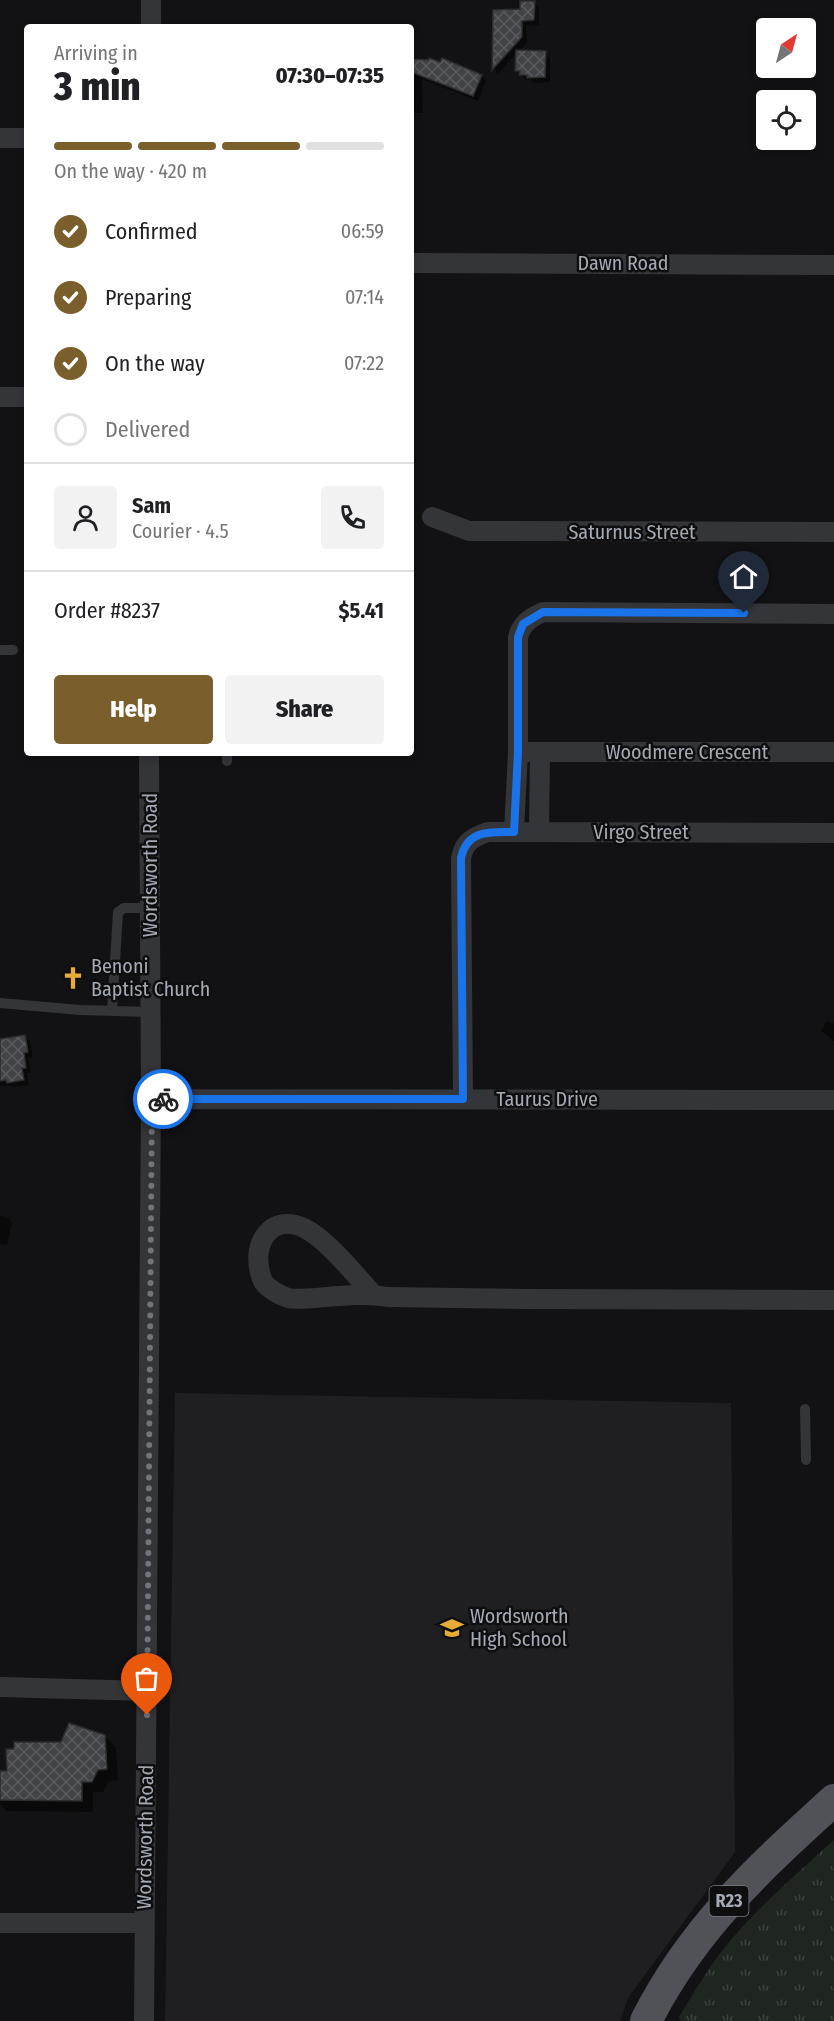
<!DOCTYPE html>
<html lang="en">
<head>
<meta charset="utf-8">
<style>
  body { margin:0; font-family:"Fira Sans Condensed",sans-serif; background:#f2f2f2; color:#202124; height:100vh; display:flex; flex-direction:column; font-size:22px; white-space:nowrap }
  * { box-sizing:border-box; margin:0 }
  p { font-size:20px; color:#757577 }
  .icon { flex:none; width:33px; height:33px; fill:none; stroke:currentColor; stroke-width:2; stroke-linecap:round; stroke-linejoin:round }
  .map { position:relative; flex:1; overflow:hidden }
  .details { position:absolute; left:24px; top:24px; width:390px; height:732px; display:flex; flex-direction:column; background:#fff; border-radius:6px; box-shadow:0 3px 9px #0003 }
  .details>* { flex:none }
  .needle { width:39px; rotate:36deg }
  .controls { position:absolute; left:756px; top:18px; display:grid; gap:12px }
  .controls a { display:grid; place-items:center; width:60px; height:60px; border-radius:6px; background:#fff; box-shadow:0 3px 9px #0003; font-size:30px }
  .pin { position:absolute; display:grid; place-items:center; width:51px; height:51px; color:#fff; margin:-62px -26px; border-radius:50% 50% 50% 0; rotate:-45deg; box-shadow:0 0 6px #0007 }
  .pin .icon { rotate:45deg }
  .courier { position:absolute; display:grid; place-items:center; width:60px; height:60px; margin:-30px; border:4px solid #1a73e8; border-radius:50%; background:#fff; color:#222; box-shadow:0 2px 8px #0007 }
  .head em { font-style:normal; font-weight:800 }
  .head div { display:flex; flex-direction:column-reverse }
  .head { display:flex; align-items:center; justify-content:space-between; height:102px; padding:0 30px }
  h1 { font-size:39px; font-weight:800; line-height:45px }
  .bar { display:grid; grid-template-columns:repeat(4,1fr); gap:9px 6px; align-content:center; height:72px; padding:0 30px }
  .bar i { height:8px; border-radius:4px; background:#e0e0e0 }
  .bar .on { background:#7a5f2d }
  .bar p { grid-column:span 4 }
  .line { display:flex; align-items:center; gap:15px; padding:0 30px; border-top:2px solid #e0e0e0 }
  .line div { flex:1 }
  .round { display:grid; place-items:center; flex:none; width:63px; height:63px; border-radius:6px; background:#f2f2f2 }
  ol { padding:0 30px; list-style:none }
  li { display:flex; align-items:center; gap:18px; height:66px }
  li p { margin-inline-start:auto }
  li .icon { padding:6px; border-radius:50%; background:#7a5f2d; color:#fff; stroke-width:4 }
  li:last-child { color:#757577 }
  li i { width:33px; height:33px; border:3px solid #e0e0e0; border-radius:50% }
  .action { display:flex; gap:12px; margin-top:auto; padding:12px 30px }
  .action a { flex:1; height:69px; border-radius:6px; background:#7a5f2d; color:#fff; font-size:24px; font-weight:800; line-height:69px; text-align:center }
  .action a+a { background:#f2f2f2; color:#202124 }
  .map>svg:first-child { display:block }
  .built { fill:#1f1f21 }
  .grass { fill:url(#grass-tufts) }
  .shadow { fill:#0007 }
  .building { fill:url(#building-cross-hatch); stroke:#2d2d30; stroke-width:1.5 }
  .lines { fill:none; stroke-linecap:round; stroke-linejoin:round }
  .service { stroke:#343539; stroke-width:10 }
  .minor { stroke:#343539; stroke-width:20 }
  .primary { stroke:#505258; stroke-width:32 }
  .done { stroke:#72747c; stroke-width:6; stroke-dasharray:0 10.8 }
  .route { stroke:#1a73e8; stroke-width:8 }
  .labels { text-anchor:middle; stroke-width:5; stroke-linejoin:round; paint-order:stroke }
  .shield { fill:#0e0e0f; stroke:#787a82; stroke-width:1.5 }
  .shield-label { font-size:18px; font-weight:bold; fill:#a5a9b4 }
  .street-label { font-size:20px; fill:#a5a9b4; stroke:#0e0e0f }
  .poi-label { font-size:20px; fill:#a5a9b4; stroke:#0e0e0f; text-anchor:start }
</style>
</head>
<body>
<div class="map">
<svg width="834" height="2021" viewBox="0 0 834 2021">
  <defs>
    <pattern id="grass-tufts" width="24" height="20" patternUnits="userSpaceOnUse" patternTransform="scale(1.5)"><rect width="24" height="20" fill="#1f2620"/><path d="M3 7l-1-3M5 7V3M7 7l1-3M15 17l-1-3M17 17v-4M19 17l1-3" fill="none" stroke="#3d433e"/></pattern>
    <pattern id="building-cross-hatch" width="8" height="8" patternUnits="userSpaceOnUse" patternTransform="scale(1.5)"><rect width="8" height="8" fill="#424347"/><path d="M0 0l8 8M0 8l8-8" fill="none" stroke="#5a5b5f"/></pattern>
  </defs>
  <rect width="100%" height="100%" fill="#121214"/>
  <!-- built -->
  <path class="built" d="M 175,1393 L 731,1403 L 735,1852 L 628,1998 L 620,2021 L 165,2021 Z"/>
  <!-- grass -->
  <path class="grass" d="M 834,1840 L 834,2021 L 681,2021 L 679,2017 C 695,1991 711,1963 731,1940 C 761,1904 799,1872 834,1840 Z"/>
  <!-- shadow -->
  <path class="shadow" d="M 534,3 L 539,8 L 539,25 L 526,26 L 527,42 L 518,52 L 545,53 L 550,58 L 550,82 L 534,83 L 531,80 L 526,80 L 517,70 L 517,52 L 498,74 L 494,69 L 494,12 L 521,11 Z
    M 411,61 L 481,76 L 486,81 L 478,101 L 422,79 L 423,113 L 411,113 Z
    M 827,1021 L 833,1024 L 834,1022 L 834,1041 L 821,1031 Z
    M 25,1037 L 30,1042 L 33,1057 L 28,1058 L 31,1073 L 27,1073 L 29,1085 L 13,1087 L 11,1085 L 0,1086 L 0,1054 Z
    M 0,1216 L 7,1217 L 12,1223 L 7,1245 L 0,1244 Z
    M 104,1736 L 116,1747 L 118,1780 L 109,1781 L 103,1792 L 93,1792 L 93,1812 L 7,1811 L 0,1804 L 0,1772 L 8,1772 L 62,1743 Z"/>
  <!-- building -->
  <path class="building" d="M 520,1 L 535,1 L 534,20 L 522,21 L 522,37 L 492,70 L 493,10 L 520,9 Z
    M 516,50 L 546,51 L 545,77 L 527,78 L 527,75 L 519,75 L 520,71 L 515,71 Z
    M 429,58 L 440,62 L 442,58 L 482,75 L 473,96 L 411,72 L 411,59 L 428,60 Z
    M 25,1035 L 28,1052 L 24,1053 L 26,1068 L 22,1068 L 24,1080 L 7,1083 L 6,1080 L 0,1081 L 0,1039 Z
    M 69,1723 L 105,1735 L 107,1769 L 98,1770 L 92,1782 L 82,1782 L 82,1801 L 0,1800 L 0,1771 L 7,1771 L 6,1749 L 14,1749 L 14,1742 L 61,1742 Z"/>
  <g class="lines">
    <!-- service -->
    <path class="service" d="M 0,650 L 13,650
      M 227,753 L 227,761
      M 0,1003 L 80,1010 L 151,1012
      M 112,1011 L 118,912 L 124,908 L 150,908
      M 805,1409 L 806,1460"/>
    <!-- minor -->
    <path class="minor" d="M 151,27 L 151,0
      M 0,138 L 27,138
      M 411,263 L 834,265
      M 0,397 L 27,397
      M 432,517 L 469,531 L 834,532
      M 518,752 L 834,752
      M 514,832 L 518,752 L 518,637 C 522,623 530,618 543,612 L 834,614
      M 539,832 L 540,752
      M 151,1099 L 834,1100
      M 463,1099 L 461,858 C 464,842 473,837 488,832 L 834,833
      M 373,1294 C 355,1275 327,1239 304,1228 C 272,1213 252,1242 260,1272 C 261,1276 262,1281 265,1284 C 271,1291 280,1295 288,1298 C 296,1300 307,1298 315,1298 C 340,1296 364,1293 388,1297 L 525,1299 L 834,1300
      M 0,1687 L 147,1691
      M 0,1923 L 144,1923
      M 144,2021 L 151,1099 L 149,753"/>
    <!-- primary -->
    <path class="primary" d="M 646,2021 C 692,1929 759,1868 834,1800"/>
  </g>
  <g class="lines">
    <!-- done -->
    <path class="done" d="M 147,1715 L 152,1100 L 163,1099"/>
    <!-- route -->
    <path class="route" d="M 163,1099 L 463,1099 L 461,858 C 467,829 491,832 514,832 L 518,752 L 518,637 L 523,624 L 543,612 L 744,613"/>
  </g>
  <!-- icons -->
  <defs>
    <g id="church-bare" transform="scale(1.8)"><path d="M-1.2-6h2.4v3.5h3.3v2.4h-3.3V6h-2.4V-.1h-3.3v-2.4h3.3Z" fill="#e7ab38" stroke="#0e0e0f" stroke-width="2.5" paint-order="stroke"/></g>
    <g id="school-bare" transform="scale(1.8)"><path d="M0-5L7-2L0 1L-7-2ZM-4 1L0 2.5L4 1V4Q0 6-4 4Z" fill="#e7ab38" stroke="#0e0e0f" stroke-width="2.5" paint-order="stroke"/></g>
  </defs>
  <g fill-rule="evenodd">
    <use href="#church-bare" x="73" y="978"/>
    <use href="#school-bare" x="452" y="1628"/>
  </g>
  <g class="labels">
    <!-- shield labels -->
    <rect class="shield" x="709.5" y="1886" width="39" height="30" rx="4.5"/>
    <g class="shield-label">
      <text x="729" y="1907">R23</text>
    </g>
    <!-- street labels -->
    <g class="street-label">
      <text x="623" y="270">Dawn Road</text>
      <text x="632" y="539">Saturnus Street</text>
      <text x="687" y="759">Woodmere Crescent</text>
      <text x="641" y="839">Virgo Street</text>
      <text transform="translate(150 865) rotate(-90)" y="7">Wordsworth Road</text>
      <text x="547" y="1106">Taurus Drive</text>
      <text transform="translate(145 1837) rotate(-89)" y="7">Wordsworth Road</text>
    </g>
    <!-- poi labels -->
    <g class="poi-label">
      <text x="91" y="973">Benoni<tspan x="91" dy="23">Baptist Church</tspan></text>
      <text x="470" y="1623">Wordsworth<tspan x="470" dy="23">High School</tspan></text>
    </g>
  </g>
</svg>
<div class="controls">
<a><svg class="needle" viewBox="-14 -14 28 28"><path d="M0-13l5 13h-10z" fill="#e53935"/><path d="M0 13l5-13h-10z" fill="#757577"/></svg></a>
<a><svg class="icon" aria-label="locate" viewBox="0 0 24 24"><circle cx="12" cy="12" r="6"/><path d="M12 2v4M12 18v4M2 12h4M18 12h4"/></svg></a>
</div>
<div class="pin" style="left:147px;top:1715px;background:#ea580c"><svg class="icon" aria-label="bag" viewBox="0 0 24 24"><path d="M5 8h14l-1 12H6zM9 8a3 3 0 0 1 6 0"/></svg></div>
<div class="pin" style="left:744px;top:613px;background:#1f2937"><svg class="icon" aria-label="home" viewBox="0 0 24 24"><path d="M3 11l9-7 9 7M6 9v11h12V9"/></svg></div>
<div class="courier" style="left:163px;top:1099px"><svg class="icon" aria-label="bike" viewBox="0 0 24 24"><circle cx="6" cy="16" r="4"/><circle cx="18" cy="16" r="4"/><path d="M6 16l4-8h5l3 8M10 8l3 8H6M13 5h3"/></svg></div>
<section class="details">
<div class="head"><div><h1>3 min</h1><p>Arriving in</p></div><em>07:30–07:35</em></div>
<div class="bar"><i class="on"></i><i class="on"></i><i class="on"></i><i></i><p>On the way · 420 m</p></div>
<ol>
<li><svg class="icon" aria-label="check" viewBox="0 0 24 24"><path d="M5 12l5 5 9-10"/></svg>Confirmed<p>06:59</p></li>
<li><svg class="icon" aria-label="check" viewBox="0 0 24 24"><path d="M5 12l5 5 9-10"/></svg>Preparing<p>07:14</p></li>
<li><svg class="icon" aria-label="check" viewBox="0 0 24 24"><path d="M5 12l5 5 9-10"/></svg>On the way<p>07:22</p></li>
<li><i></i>Delivered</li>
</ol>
<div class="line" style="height:108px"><a class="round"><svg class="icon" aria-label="person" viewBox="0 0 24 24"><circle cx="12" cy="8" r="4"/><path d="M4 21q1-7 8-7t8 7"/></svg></a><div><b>Sam</b><p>Courier · 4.5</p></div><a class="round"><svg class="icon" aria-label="phone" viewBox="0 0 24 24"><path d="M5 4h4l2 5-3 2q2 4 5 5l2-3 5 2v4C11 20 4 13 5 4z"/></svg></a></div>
<div class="line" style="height:78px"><div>Order #8237</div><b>$5.41</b></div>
<div class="action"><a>Help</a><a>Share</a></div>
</section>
</div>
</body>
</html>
